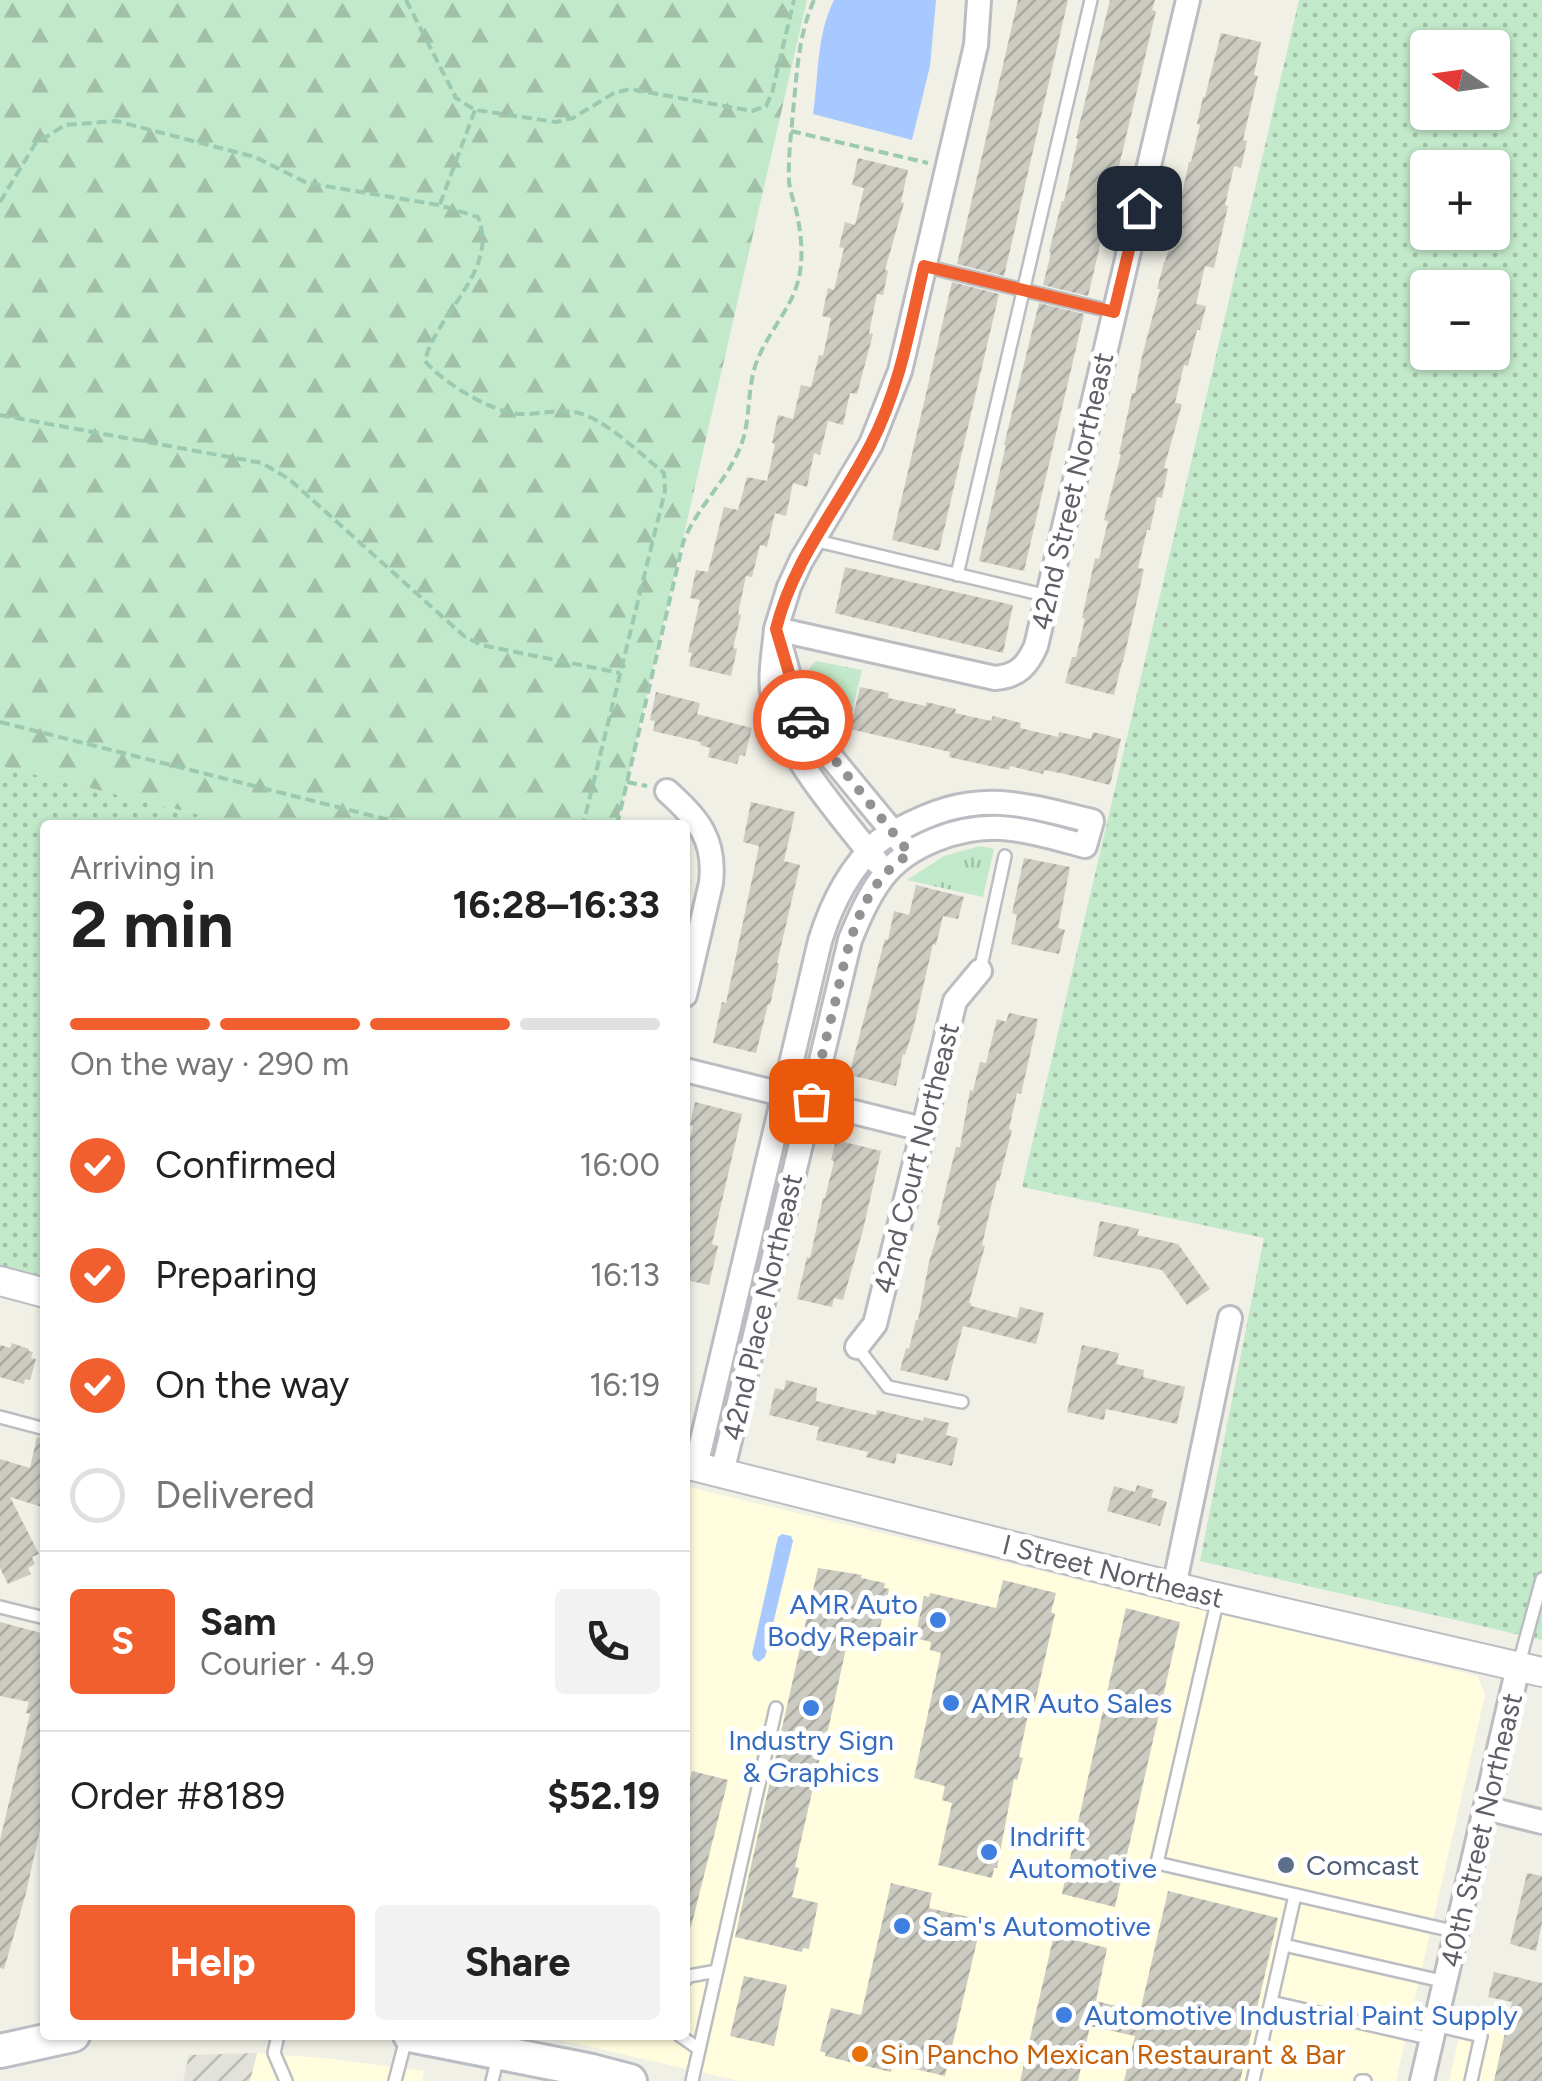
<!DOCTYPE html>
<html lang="en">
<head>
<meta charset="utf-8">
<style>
  body { margin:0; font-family:Figtree,sans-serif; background:#f2f2f2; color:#222; height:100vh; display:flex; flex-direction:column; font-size:38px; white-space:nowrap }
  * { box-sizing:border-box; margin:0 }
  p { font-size:32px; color:#767676 }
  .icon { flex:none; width:55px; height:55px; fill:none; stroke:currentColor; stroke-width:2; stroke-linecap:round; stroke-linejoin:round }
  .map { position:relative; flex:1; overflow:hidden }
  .panel { position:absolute; left:40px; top:820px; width:650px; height:1220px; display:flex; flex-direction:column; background:#fff; border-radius:10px; box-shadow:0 2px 8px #0004 }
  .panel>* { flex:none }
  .needle { width:65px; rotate:283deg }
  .fabs { position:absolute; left:1410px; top:30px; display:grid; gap:20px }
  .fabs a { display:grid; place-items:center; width:100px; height:100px; border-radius:10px; background:#fff; box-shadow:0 2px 8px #0004; font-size:50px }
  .pin { position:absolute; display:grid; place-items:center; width:85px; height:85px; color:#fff; margin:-42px; border-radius:20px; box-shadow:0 5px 15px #0006 }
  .courier { position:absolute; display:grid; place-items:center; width:100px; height:100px; margin:-50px; border:8px solid #f05f2d; border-radius:50%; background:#fff; color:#222; box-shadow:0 2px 12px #0007 }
  .headline em { font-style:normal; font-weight:700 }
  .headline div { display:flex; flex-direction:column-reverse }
  .headline { display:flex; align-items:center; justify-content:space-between; height:170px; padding:0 30px }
  h1 { font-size:65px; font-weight:700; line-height:75px }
  .bar { display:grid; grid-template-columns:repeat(4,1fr); gap:15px 10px; align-content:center; height:120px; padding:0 30px }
  .bar i { height:12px; border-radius:8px; background:#e0e0e0 }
  .bar .active { background:#f05f2d }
  .bar p { grid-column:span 4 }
  .line { display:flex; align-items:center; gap:25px; padding:0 30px; border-top:2px solid #e0e0e0 }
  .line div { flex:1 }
  .round { display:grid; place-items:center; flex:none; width:105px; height:105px; border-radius:10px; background:#f2f2f2 }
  ol { padding:0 30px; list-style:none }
  li { display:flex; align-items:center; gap:30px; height:110px }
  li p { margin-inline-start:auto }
  li .icon { padding:10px; border-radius:50%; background:#f05f2d; color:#fff; stroke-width:4 }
  li:last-child { color:#767676 }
  li i { width:55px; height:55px; border:5px solid #e0e0e0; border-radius:50% }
  .primary-button { display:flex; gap:20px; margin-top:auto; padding:20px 30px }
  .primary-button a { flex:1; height:115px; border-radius:10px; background:#f05f2d; color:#fff; font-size:40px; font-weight:700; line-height:115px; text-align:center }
  .primary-button a+a { background:#f2f2f2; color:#222 }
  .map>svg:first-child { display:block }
  .commercial { fill:#fffddd }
  .industrial { fill:url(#industrial-furrows) }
  .grass { fill:url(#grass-dots); fill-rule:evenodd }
  .forest { fill:url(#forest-firs) }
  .park { fill:url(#park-tufts) }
  .water { fill:#a8c9ff }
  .building { fill:url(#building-hatch) }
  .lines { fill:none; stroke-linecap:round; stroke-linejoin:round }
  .service-casing { stroke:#bbbdc2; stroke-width:16 }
  .minor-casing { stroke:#bbbdc2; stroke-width:28 }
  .tertiary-casing { stroke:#bbbdc2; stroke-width:32 }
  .secondary-casing { stroke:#bbbdc4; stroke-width:38 }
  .path { stroke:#9bcab1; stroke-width:4; stroke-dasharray:10 5; stroke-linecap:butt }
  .service { stroke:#fff; stroke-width:11 }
  .minor { stroke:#fff; stroke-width:22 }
  .tertiary { stroke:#fff; stroke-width:28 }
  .secondary { stroke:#fff; stroke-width:32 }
  .done { stroke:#919293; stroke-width:10; stroke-dasharray:0 18 }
  .route { stroke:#f05f2d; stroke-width:12 }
  .shop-dot { fill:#3f7fe0; stroke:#fff; stroke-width:4 }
  .service-dot { fill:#5c6f8a; stroke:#fff; stroke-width:4 }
  .food-dot { fill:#e8710a; stroke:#fff; stroke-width:4 }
  .labels { text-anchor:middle; stroke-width:10; stroke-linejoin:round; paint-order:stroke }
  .street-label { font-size:28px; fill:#5e6067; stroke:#fff }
  .shop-label { font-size:28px; fill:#366cbe; stroke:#fff; text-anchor:start }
  .service-label { font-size:28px; fill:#4e5e75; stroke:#fff; text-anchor:start }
  .food-label { font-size:28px; fill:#c56008; stroke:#fff; text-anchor:start }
</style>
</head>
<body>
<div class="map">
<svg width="1542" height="2081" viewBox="0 0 1542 2081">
  <defs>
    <pattern id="industrial-furrows" width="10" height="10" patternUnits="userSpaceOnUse" patternTransform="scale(2.5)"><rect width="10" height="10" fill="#e2e1da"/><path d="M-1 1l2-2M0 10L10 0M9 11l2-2" fill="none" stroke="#babab5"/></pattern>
    <pattern id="grass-dots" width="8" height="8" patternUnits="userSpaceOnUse" patternTransform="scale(2.5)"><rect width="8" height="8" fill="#c2e9c9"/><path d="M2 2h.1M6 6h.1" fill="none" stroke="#a1c0a7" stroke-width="1.8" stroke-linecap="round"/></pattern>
    <pattern id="forest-firs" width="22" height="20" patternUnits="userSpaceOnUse" patternTransform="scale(2.5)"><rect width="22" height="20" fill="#c2e9c9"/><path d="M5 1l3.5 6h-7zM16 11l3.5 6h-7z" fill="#a1c0a7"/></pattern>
    <pattern id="park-tufts" width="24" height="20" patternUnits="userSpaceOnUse" patternTransform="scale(2.5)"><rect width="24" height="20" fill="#c2e9c9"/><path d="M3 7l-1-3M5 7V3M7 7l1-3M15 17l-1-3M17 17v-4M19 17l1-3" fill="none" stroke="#a1c0a7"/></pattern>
    <pattern id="building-hatch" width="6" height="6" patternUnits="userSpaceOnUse" patternTransform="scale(2.5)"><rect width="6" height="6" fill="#cccbc2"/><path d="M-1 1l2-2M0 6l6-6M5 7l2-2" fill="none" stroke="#a9a8a1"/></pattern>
  </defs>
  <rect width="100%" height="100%" fill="#f0f0e6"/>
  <!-- commercial -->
  <path class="commercial" d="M 685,1486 L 1478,1676 L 1485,1695 L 1396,2081 L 739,2081 L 539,2035 L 685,2035 Z
    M 1465,2010 L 1542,2027 L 1542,2081 L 1449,2081 Z
    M 257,2053 L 334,2059 L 424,2071 L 422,2081 L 250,2081 Z"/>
  <!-- industrial -->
  <path class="industrial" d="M 257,2053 L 250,2081 L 183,2081 L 189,2055 Z"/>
  <!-- grass -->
  <path class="grass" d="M 1299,0 L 1542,0 L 1542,1640 L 1200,1561 L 1264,1238 L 1022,1187 ZM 1428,48 L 1492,48 L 1492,112 L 1428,112 ZM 1428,168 L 1492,168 L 1492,232 L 1428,232 ZM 1428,288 L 1492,288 L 1492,352 L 1428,352 Z
    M 0,766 L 242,825 L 45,825 L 45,1281 L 0,1271 Z"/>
  <!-- forest -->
  <path class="forest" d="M 0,0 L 807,0 L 617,825 L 242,825 L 0,766 Z"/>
  <!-- park -->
  <path class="park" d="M 816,661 L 862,670 L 844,746 C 828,725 789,684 816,661 Z
    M 980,846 L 994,849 L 983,897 L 907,880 L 944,856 Z"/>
  <!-- water -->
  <path class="water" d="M 834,0 L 936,0 L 930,66 L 912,140 L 813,114 C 819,75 816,36 834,0 Z
    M 782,1534 L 791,1536 L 793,1541 L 765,1657 L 759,1662 L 754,1659 L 752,1654 L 778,1537 Z"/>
  <!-- building -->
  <path class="building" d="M 1018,0 L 1068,0 L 1004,276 L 957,264 Z
    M 1110,0 L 1155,0 L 1152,10 L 1156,11 L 1088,296 L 1043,285 L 1051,253 L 1049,252 L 1062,201 L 1064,201 L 1078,139 L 1076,138 Z
    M 1221,33 L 1261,42 L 1254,75 L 1258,76 L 1243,140 L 1247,141 L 1241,168 L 1234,166 L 1225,205 L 1228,206 L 1214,268 L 1205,266 L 1196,304 L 1206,306 L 1200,330 L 1197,330 L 1188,366 L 1184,365 L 1175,403 L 1182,404 L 1164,468 L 1168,469 L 1162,498 L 1157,497 L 1150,530 L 1147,530 L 1138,568 L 1144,569 L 1123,662 L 1122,662 L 1114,695 L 1065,683 L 1072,657 L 1076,657 L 1085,619 L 1082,618 L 1095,558 L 1099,559 L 1108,521 L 1104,520 L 1121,454 L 1119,454 L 1132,393 L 1135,393 L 1142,356 L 1160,289 L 1157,289 L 1164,262 L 1165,262 L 1174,229 L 1189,162 L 1191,162 L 1200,125 L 1197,124 L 1203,97 L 1205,97 Z
    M 858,158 L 908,170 L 901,202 L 904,203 L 885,270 L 888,271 L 883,295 L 877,294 L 869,333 L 873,334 L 857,394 L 850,393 L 843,425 L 828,421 L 820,455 L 814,453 L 807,487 L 793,483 L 786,516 L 775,513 L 767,547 L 760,545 L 752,577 L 746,576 L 738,614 L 741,615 L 733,648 L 737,649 L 731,676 L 689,666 L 692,653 L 688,652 L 700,600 L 690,598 L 696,570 L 708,572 L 724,507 L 738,510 L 747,477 L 767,481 L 775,444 L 772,443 L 778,415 L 793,419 L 801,385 L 811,387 L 819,355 L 823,356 L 831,318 L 822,316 L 828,288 L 834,290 L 844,248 L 839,247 L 845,222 L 855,225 L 864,188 L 852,185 Z
    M 952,282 L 999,294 L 939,551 L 892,540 Z
    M 1039,303 L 1084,314 L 1024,571 L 979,561 L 1006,445 L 1004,445 Z
    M 845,567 L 1013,605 L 1003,653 L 835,613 Z
    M 860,687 L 889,693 L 888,698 L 926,706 L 926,702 L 956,709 L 955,713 L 991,721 L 993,716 L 1021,723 L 1020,728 L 1058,737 L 1059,732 L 1091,739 L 1093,732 L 1121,739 L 1110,785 L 1065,774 L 1044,770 L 1043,774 L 1010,766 L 1009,770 L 976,763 L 949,757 L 950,752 L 850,729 Z
    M 656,692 L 700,703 L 697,714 L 752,728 L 745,756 L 740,755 L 737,764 L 708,757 L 710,748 L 700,745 L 701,742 L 653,731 L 655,721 L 650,720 Z
    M 751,802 L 795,812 L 784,861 L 800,865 L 777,963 L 779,964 L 770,1005 L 768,1004 L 756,1053 L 713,1043 L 722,1002 L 726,1003 L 759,846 L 743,842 Z
    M 1024,858 L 1070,867 L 1058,928 L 1065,930 L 1059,954 L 1011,944 L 1017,915 L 1012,913 Z
    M 916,885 L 964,897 L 958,919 L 943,916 L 936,945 L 933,944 L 913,1030 L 905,1055 L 903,1054 L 896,1086 L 849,1075 L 885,939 L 888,940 L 894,911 L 909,915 Z
    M 1009,1013 L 1038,1019 L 1021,1094 L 1017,1093 L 1009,1129 L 1012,1130 L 999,1181 L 997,1181 L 982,1245 L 985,1246 L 981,1260 L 969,1303 L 971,1303 L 971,1306 L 1017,1318 L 1020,1307 L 1044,1313 L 1036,1344 L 963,1326 L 948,1381 L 900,1370 L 906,1348 L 909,1349 L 916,1320 L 918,1320 L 929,1262 L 940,1226 L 937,1225 L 956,1147 L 960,1147 L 970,1090 L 973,1091 L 980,1062 L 986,1063 L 997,1019 L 1006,1022 Z
    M 695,1102 L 742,1114 L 712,1244 L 718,1246 L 709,1285 L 685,1280 L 685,1161 L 693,1126 L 690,1125 Z
    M 836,1140 L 881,1151 L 863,1230 L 843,1300 L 834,1298 L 832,1307 L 797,1299 L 807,1257 L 810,1258 L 823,1198 L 825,1198 L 834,1161 L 831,1160 Z
    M 1100,1221 L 1139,1229 L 1137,1235 L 1178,1244 L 1210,1289 L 1187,1305 L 1162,1270 L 1093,1256 Z
    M 12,1343 L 29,1349 L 28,1351 L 33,1352 L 31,1358 L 36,1359 L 30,1380 L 25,1379 L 24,1384 L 0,1377 L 0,1345 L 10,1348 Z
    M 1082,1345 L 1119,1353 L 1116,1364 L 1144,1370 L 1143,1377 L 1185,1387 L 1177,1424 L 1106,1409 L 1104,1420 L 1067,1412 Z
    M 786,1380 L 817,1388 L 816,1401 L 876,1415 L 877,1410 L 923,1421 L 924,1417 L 949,1423 L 946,1435 L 958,1438 L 952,1466 L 897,1453 L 895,1464 L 866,1457 L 868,1452 L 816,1440 L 819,1427 L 769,1415 L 775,1388 L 784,1390 Z
    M 37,1437 L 45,1438 L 45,1508 L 10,1497 L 39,1554 L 32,1557 L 35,1564 L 28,1568 L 31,1574 L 8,1584 L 0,1568 L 0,1459 L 30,1468 Z
    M 1137,1485 L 1154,1490 L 1151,1497 L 1167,1502 L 1160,1526 L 1107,1511 L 1114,1486 L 1135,1492 Z
    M 818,1568 L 862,1575 L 861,1578 L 885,1583 L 884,1588 L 889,1589 L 879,1632 L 851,1626 L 824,1748 L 822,1748 L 795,1867 L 799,1868 L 792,1897 L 818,1903 L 809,1949 L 803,1948 L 802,1952 L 735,1937 Z
    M 1003,1580 L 1056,1593 L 1051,1612 L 1055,1614 L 1035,1702 L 1031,1701 L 1019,1757 L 1023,1758 L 1017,1780 L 1014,1779 L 997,1868 L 994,1868 L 992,1878 L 938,1865 L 952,1803 L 942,1800 L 945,1786 L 914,1778 L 941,1653 L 930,1650 L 931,1642 L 915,1638 L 924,1596 L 929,1597 L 930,1593 L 996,1608 Z
    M 1126,1608 L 1180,1622 L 1115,1907 L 1062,1894 Z
    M 0,1622 L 45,1634 L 45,1807 L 26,1893 L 4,1969 L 0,1968 L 0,1840 L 30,1714 L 26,1713 L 29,1702 L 0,1696 Z
    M 692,1771 L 728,1780 L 691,1927 L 685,1926 L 685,1786 L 688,1787 Z
    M 1527,1873 L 1542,1876 L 1542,1923 L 1536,1951 L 1510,1944 Z
    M 891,1883 L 932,1893 L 929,1908 L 982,1920 L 945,2076 L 893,2064 L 891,2072 L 825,2056 L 826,2053 L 820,2051 L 831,2008 L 861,2015 Z
    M 1168,1891 L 1278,1918 L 1240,2081 L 1124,2081 L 1135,2036 L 1090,2026 L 1078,2081 L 1020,2081 L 1054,1935 L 1107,1948 L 1096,2001 L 1140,2012 Z
    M 1494,1972 L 1542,1983 L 1542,2081 L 1494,2081 L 1512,2002 L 1488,1997 Z
    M 744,1976 L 787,1985 L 774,2046 L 730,2036 Z"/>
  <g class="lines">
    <!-- service casing -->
    <g class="service-casing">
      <path id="service" d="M 924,266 L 1114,312
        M 813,540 L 1048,596
        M 957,575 L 1091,0
        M 980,971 L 1005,856
        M 857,1347 L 888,1387 L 962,1402
        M 0,1417 L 45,1429
        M 1218,1598 L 1157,1863 L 1457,1932
        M 0,1607 L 45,1618
        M 1518,1667 L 1542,1579
        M 1284,1945 L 1446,1982
        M 685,1980 L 689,1976 L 717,1971
        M 1271,2002 L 1432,2039
        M 1435,2025 L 1481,2036 L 1471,2081
        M 278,2035 L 274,2053 L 286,2081
        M 679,2035 L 699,2049
        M 395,2081 L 407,2035
        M 492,2081 L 498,2057
        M 692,2081 L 776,1708
        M 1253,2081 L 1295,1895
        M 1361,2081 L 1365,2081"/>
    </g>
    <!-- minor casing -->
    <g class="minor-casing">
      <path id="minor" d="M 979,0 L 976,45 L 900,371 L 871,444 L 801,561 L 789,587 L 776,629 L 995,678 C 1018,676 1027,666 1036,646 L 1188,0
        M 667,791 C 698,819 716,839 711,883 L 685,995
        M 877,862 C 844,820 782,751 773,699 C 769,676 774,652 776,629 L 794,694 L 807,728 L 902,843
        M 685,1070 L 922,1129
        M 857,1347 L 875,1324 L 955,1001 L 980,971
        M 696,1466 L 820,941 C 831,905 850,868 878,842 C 884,837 892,834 898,830 C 931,812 962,801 1001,803 C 1032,805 1062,814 1092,821 L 1085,846 C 1058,839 1030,830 1001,828 C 960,826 908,844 882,878 C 868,897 859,918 850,940 L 722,1473
        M 1174,1587 L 1230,1318
        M 1486,1808 L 1542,1822
        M 1422,2081 L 1518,1667"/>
    </g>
    <!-- tertiary casing -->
    <g class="tertiary-casing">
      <path id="tertiary" d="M 0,1281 L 45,1293
        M 685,1464 L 1208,1595 L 1542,1672"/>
    </g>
    <!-- secondary casing -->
    <g class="secondary-casing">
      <path id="secondary" d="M 410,2035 L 592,2071 L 630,2081
        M 0,2051 L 73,2035"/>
    </g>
    <!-- path -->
    <path class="path" d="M 406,0 L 456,98 L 475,110 L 556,122 L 573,118 L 614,93 L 630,89 L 752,111 L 766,106 L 772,93 L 794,0
      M 791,131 L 928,163
      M 0,202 L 35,144 L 65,125 L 116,121 L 255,157 L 307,183 L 439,205 L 478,217 C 500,270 436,313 425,361 C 442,382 491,412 519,414 C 537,415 556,409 574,412 C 604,417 640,454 664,473 L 665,491 L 583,825
      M 440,204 L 475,110
      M 0,415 L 262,463 L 289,479 L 464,636 L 481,645 L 620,673
      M 0,722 L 409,825
      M 627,782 L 647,786
      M 617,825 L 683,543 C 697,505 733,476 744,436 C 751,409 747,380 760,354 C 773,325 795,304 800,272 C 803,254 801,236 798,219 C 796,206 790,194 789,181 C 788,158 791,135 793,112 C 797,73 798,36 814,0"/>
    <!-- service -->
    <use href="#service" class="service"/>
    <!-- minor -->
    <use href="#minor" class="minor"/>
    <!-- tertiary -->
    <use href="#tertiary" class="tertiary"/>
    <!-- secondary -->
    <use href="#secondary" class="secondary"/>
  </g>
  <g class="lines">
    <!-- done -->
    <path class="done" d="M 803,720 L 910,854 C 859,883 847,950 835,1003 C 827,1035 819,1068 811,1101"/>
    <!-- route -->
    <path class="route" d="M 803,720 L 776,629 C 793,559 839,507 871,444 C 900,388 910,326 924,266 L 1114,312 L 1139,208"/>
  </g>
  <!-- markers -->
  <g class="shop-dot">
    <circle cx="938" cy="1620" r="10"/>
    <circle cx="951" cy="1703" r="10"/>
    <circle cx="811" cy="1708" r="10"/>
    <circle cx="989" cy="1852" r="10"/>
    <circle cx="902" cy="1926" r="10"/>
    <circle cx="1064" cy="2015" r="10"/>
  </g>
  <circle class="service-dot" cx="1286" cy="1865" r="10"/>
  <circle class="food-dot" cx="860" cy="2054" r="10"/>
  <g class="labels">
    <!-- street labels -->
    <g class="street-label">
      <text transform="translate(1072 491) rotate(-77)" y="10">42nd Street Northeast</text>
      <text transform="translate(916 1158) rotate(-76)" y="10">42nd Court Northeast</text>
      <text transform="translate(762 1307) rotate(-77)" y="10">42nd Place Northeast</text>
      <text transform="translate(1113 1571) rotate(14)" y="10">I Street Northeast</text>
      <text transform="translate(1481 1830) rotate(-77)" y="10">40th Street Northeast</text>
    </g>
    <!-- shop labels -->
    <g class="shop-label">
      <text x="918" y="1614" text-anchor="end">AMR Auto<tspan x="918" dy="32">Body Repair</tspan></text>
      <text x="971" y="1713">AMR Auto Sales</text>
      <text x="811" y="1750" text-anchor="middle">Industry Sign<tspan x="811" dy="32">&amp; Graphics</tspan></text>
      <text x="1009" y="1846">Indrift<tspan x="1009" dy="32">Automotive</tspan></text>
      <text x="922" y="1936">Sam's Automotive</text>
      <text x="1084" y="2025">Automotive Industrial Paint Supply</text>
    </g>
    <!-- service labels -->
    <g class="service-label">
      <text x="1306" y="1875">Comcast</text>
    </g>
    <!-- food labels -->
    <g class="food-label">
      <text x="880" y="2064">Sin Pancho Mexican Restaurant &amp; Bar</text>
    </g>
  </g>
</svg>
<div class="fabs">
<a><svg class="needle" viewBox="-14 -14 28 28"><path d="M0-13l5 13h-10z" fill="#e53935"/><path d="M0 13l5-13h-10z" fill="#767676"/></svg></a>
<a>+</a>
<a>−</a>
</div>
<div class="pin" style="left:811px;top:1101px;background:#ea580c"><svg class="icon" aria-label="bag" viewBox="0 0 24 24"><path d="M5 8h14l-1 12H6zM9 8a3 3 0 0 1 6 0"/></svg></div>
<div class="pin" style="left:1139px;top:208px;background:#1f2937"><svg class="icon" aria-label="home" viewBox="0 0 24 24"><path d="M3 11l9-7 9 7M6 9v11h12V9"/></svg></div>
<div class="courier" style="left:803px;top:720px"><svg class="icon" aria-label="car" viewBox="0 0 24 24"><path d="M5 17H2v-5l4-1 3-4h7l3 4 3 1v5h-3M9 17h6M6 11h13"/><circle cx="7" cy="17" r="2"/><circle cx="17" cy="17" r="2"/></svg></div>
<section class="panel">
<div class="headline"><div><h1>2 min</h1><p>Arriving in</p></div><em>16:28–16:33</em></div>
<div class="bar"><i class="active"></i><i class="active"></i><i class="active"></i><i></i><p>On the way · 290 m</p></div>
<ol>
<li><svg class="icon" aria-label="check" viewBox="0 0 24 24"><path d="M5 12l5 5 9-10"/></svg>Confirmed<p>16:00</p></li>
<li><svg class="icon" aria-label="check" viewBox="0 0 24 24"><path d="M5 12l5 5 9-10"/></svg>Preparing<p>16:13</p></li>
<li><svg class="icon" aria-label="check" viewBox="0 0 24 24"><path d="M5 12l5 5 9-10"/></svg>On the way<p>16:19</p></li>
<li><i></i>Delivered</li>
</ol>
<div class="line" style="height:180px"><b class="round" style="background:#f05f2d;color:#fff">S</b><div><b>Sam</b><p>Courier · 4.9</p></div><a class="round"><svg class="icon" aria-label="phone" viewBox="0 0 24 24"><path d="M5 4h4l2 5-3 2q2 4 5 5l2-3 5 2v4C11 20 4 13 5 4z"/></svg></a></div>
<div class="line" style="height:130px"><div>Order #8189</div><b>$52.19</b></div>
<div class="primary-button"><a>Help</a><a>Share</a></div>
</section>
</div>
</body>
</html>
